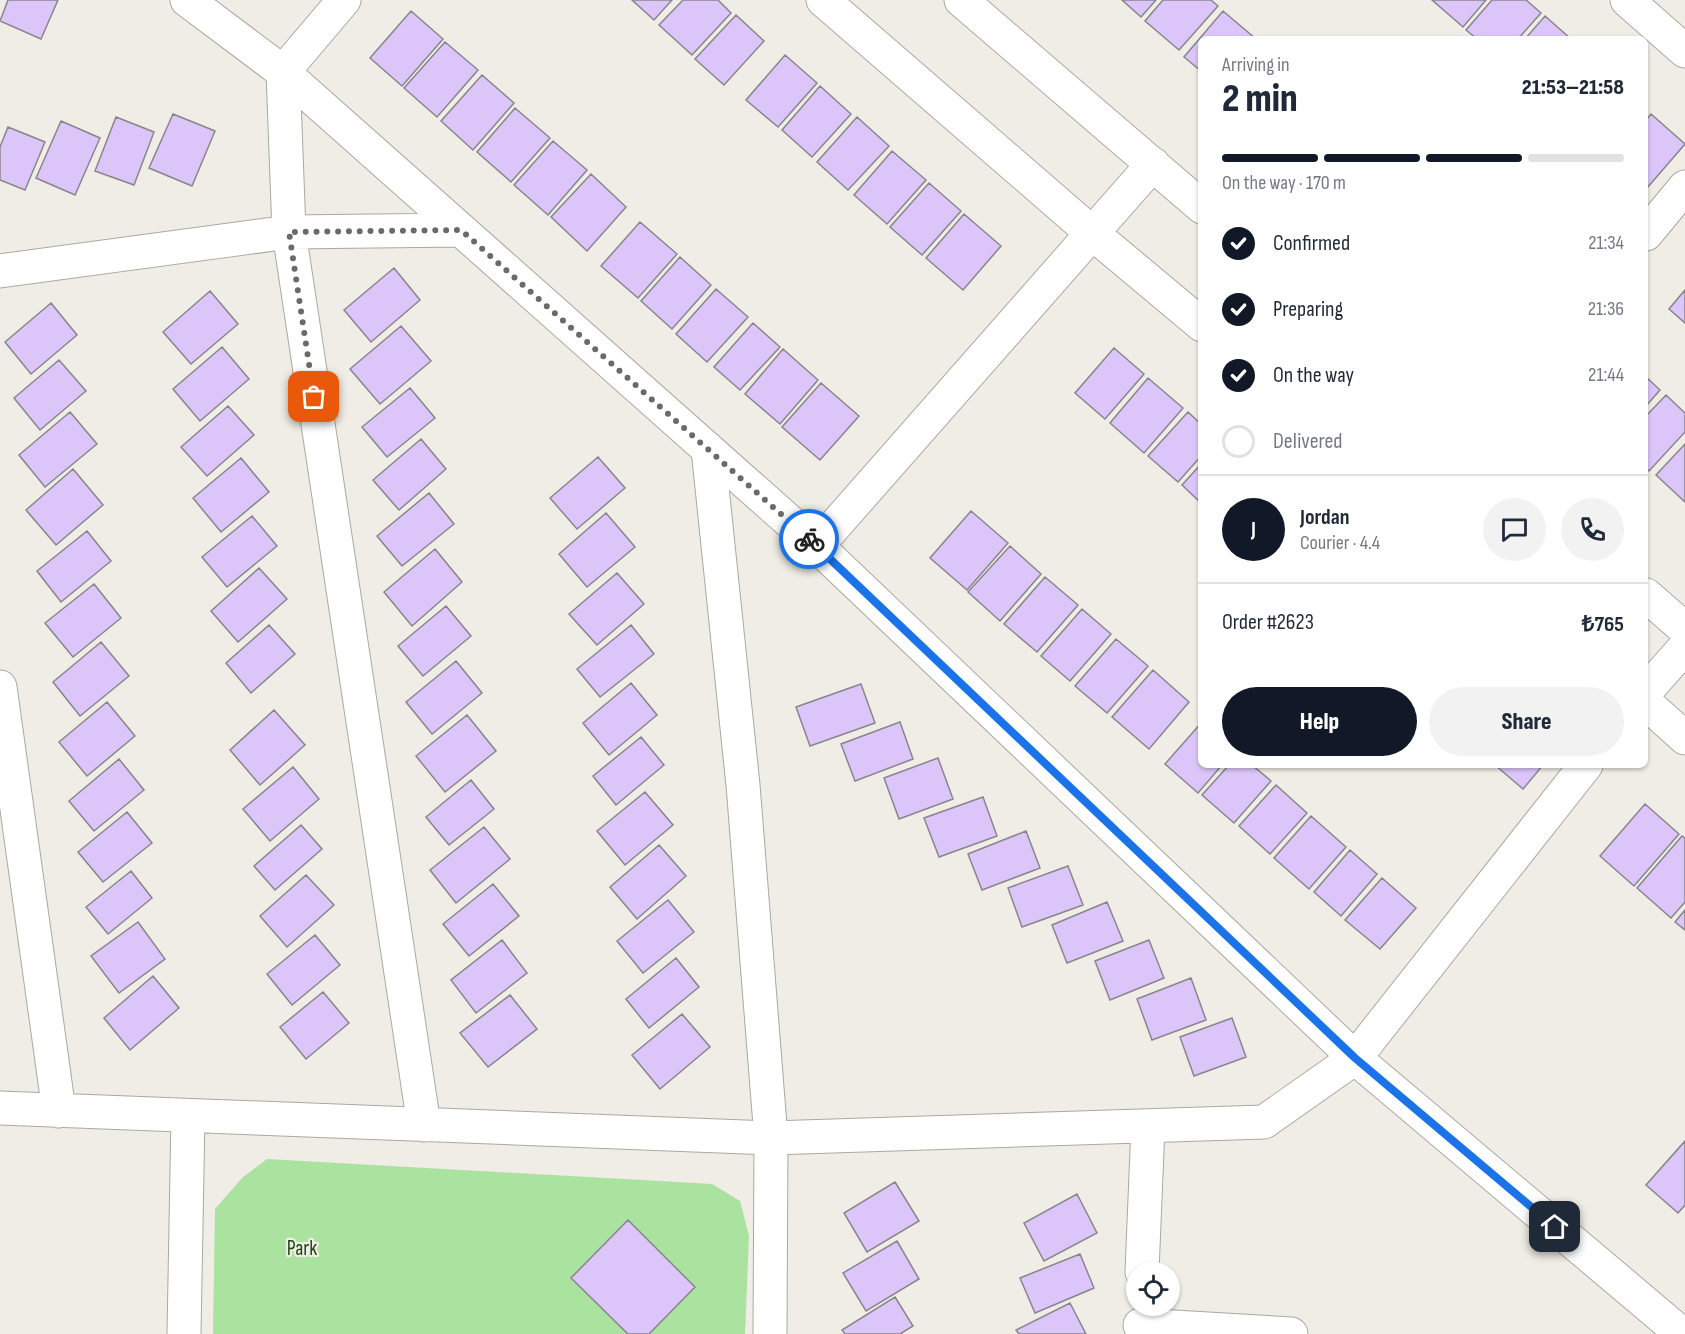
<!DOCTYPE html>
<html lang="en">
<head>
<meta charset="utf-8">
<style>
  body { margin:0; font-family:"Sofia Sans Condensed",sans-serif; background:#f2f2f3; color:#1f2937; height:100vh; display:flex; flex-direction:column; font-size:22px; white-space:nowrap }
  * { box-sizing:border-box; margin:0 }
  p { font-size:20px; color:#747a83 }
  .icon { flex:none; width:33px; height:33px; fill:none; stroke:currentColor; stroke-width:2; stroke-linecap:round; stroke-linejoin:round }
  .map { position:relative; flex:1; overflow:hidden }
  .details { position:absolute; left:1198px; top:36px; width:450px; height:732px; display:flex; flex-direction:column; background:#fff; border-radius:9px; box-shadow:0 2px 4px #0004 }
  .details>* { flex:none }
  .tools { position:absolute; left:1126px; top:1262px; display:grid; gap:12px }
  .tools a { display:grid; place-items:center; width:54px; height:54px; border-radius:50%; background:#fff; box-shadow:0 2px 4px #0004; font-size:30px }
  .pin { position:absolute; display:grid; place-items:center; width:51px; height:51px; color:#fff; margin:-26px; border-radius:12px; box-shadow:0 3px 9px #0006 }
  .courier { position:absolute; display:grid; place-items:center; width:60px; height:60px; margin:-30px; border:4px solid #1a73e8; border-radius:50%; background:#fff; color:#222; box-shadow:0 2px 8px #0007 }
  .head em { font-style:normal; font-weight:800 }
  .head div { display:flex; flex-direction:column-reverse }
  .head { display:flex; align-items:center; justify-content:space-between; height:102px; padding:0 24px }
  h1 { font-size:39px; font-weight:800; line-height:45px }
  .bar { display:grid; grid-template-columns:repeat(4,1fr); gap:9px 6px; align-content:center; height:72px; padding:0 24px }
  .bar i { height:8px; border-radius:4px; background:#e0e1e3 }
  .bar .on { background:#111827 }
  .bar p { grid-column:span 4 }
  .line { display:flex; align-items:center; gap:15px; padding:0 24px; border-top:2px solid #e0e1e3 }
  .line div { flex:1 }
  .round { display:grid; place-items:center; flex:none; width:63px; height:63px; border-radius:32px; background:#f2f2f3 }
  ol { padding:0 24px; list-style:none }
  li { display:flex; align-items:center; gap:18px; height:66px }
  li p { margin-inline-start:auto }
  li .icon { padding:6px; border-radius:50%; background:#111827; color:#fff; stroke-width:4 }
  li:last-child { color:#747a83 }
  li i { width:33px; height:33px; border:3px solid #e0e1e3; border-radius:50% }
  .cta { display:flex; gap:12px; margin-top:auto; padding:12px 24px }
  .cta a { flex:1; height:69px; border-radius:36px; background:#111827; color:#fff; font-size:24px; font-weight:800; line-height:69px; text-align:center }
  .cta a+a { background:#f2f2f3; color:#1f2937 }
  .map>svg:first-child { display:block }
  .green { fill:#aae29f }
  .building { fill:#dcc6f9; stroke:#88858d; stroke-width:1.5 }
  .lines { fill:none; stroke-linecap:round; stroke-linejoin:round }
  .minor-casing { stroke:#aaa9a1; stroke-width:35 }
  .minor { stroke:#fff; stroke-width:33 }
  .done { stroke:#6b6a65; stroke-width:6; stroke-dasharray:0 10.8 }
  .route { stroke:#1a73e8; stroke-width:8 }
  .labels { text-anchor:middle; stroke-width:4.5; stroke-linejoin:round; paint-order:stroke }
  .park-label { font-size:21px; fill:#1c4614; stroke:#efede5 }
</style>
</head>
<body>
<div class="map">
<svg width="1685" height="1334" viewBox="0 0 1685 1334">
  <rect width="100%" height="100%" fill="#efede5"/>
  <!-- green -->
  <path class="green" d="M 267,1159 L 712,1184 L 740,1201 L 749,1236 L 745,1334 L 213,1334 L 215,1209 L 242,1178 Z"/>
  <!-- building -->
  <path class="building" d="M 8,0 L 58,0 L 41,39 L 0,21 Z
    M 632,0 L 672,0 L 654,20 Z
    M 683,0 L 718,0 L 731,13 L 692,55 L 659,25 Z
    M 1122,0 L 1156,0 L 1141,17 Z
    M 1163,0 L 1211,0 L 1218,6 L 1179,50 L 1145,21 Z
    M 1432,0 L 1486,0 L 1463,27 Z
    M 1492,0 L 1526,0 L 1541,13 L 1518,39 L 1477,39 L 1466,30 Z
    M 411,11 L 443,39 L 402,86 L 370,58 Z
    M 1223,11 L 1256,39 L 1202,39 L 1202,72 L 1184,57 Z
    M 736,15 L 764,41 L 724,85 L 695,59 Z
    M 1545,16 L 1571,39 L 1525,39 Z
    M 445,42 L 478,70 L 437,117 L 404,88 Z
    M 785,55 L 817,83 L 778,127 L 746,100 Z
    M 482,75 L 514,103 L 473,150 L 441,121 Z
    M 820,86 L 851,114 L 812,157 L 782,130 Z
    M 515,108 L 550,138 L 511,182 L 477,152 Z
    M 173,114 L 215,131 L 192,186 L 149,168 Z
    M 1651,114 L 1685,144 L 1647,188 L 1646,120 Z
    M 116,117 L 154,132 L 134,185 L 95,171 Z
    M 857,117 L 889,146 L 848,190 L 817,162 Z
    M 61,121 L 100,138 L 75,195 L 36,178 Z
    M 8,127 L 45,142 L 25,190 L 0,180 L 0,147 Z
    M 553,141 L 587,170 L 548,215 L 514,185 Z
    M 892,151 L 926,180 L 887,224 L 854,195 Z
    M 591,174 L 626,207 L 587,251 L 551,217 Z
    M 929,183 L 961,211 L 922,255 L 890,227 Z
    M 964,214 L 1001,246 L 963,290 L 926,258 Z
    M 640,222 L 677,254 L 638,298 L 601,266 Z
    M 680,257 L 711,285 L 672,329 L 641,301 Z
    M 394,268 L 420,300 L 371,342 L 344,310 Z
    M 716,289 L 748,317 L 707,362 L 676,334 Z
    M 1685,290 L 1685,323 L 1669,309 Z
    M 210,291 L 238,324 L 191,364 L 163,332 Z
    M 51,303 L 77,335 L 31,374 L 5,342 Z
    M 753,323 L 780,347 L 740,390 L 714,367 Z
    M 401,326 L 431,361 L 380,404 L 350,369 Z
    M 222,347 L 249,379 L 200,421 L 173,389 Z
    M 1114,348 L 1144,374 L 1105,419 L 1075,393 Z
    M 783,349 L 818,380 L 780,424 L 745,394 Z
    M 59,360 L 86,391 L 40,430 L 14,398 Z
    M 1646,377 L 1660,390 L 1646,406 Z
    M 1148,378 L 1183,408 L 1144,453 L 1110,423 Z
    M 821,383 L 859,416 L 820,460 L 782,427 Z
    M 410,388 L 435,418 L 387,457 L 362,427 Z
    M 1666,395 L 1685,413 L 1685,432 L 1649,471 L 1646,468 L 1646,416 Z
    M 228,406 L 254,435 L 207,476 L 181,447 Z
    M 70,412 L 97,444 L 45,487 L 19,455 Z
    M 1188,412 L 1202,425 L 1202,455 L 1178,482 L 1148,456 Z
    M 421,439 L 446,469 L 399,510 L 373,480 Z
    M 1685,444 L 1685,502 L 1656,475 Z
    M 598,457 L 625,488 L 577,529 L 550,498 Z
    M 241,458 L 269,492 L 221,532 L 193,498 Z
    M 1202,463 L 1202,504 L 1182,485 Z
    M 73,469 L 103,505 L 56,545 L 26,510 Z
    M 429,493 L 454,524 L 402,566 L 377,536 Z
    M 971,511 L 1008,543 L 967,590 L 930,558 Z
    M 606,513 L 635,547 L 587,587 L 559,554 Z
    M 252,516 L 277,546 L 227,587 L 202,557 Z
    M 87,531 L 111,561 L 61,602 L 37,571 Z
    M 1010,546 L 1041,574 L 1000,621 L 968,592 Z
    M 435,549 L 462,582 L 412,626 L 384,592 Z
    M 259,568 L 287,599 L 238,642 L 211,611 Z
    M 617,573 L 644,604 L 597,645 L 569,614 Z
    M 1045,577 L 1078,605 L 1037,652 L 1004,624 Z
    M 94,584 L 121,618 L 73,657 L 45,623 Z
    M 446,606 L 471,636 L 423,676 L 398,646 Z
    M 1082,609 L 1111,634 L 1070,681 L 1041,656 Z
    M 269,625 L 295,654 L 251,693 L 226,663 Z
    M 631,625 L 654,654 L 600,697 L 577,669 Z
    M 1116,639 L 1148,666 L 1107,713 L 1075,686 Z
    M 101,642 L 129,676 L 80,716 L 53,682 Z
    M 456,661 L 482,693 L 432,734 L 406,702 Z
    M 1153,670 L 1189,702 L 1149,749 L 1112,717 Z
    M 631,683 L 657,715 L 609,755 L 583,723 Z
    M 861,684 L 875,723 L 810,746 L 796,707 Z
    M 107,702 L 135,736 L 87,776 L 59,742 Z
    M 274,710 L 305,745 L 260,785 L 230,750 Z
    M 467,715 L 496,751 L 445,792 L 416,756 Z
    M 900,722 L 913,759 L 855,781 L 841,744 Z
    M 1202,722 L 1202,765 L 1222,765 L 1198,793 L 1165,764 Z
    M 641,737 L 664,765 L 616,805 L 593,776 Z
    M 938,758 L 953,799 L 899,819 L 884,778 Z
    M 119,759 L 144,790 L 94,831 L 69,801 Z
    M 1229,765 L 1252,765 L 1271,781 L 1234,823 L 1202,795 Z
    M 1495,765 L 1543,765 L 1523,789 Z
    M 293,767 L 319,799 L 270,841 L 243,809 Z
    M 471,780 L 494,809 L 449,845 L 426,817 Z
    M 1276,785 L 1307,813 L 1270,854 L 1239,826 Z
    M 645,792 L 673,825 L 625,865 L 597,831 Z
    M 983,797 L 997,836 L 939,857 L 924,818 Z
    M 1645,804 L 1679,834 L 1634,886 L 1600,856 Z
    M 127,812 L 152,843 L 103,882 L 78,852 Z
    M 1311,816 L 1346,847 L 1309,889 L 1274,858 Z
    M 301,825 L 322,849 L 275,890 L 254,866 Z
    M 484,827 L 510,859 L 456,903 L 430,870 Z
    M 1026,831 L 1040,868 L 982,890 L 968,854 Z
    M 1682,836 L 1685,838 L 1685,902 L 1671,918 L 1637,888 Z
    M 659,845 L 686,876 L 637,919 L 610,887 Z
    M 1350,850 L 1377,874 L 1341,916 L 1314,892 Z
    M 1068,866 L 1083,905 L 1022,927 L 1008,888 Z
    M 131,871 L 152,898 L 108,934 L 86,907 Z
    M 306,875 L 334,905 L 287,947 L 260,916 Z
    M 1382,878 L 1416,908 L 1380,949 L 1345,920 Z
    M 493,884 L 519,916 L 469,956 L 443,924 Z
    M 668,900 L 694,932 L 643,973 L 617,941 Z
    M 1107,902 L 1123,941 L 1067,963 L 1052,925 Z
    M 1685,910 L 1685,930 L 1675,922 Z
    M 138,922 L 165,959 L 119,993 L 91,956 Z
    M 315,935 L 340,965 L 292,1005 L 267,974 Z
    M 502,940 L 527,973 L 476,1013 L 451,980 Z
    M 1149,940 L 1164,978 L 1110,1000 L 1095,961 Z
    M 676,958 L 699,987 L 649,1028 L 626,999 Z
    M 153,976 L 179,1008 L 130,1050 L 104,1018 Z
    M 1191,978 L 1206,1020 L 1152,1040 L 1137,999 Z
    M 323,992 L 349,1023 L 306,1059 L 280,1027 Z
    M 510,995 L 537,1029 L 488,1067 L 460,1033 Z
    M 682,1014 L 710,1047 L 660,1089 L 632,1055 Z
    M 1232,1018 L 1246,1057 L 1194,1076 L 1180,1037 Z
    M 1685,1141 L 1685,1205 L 1678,1213 L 1646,1185 Z
    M 895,1182 L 919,1221 L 867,1252 L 844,1213 Z
    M 1077,1194 L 1097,1233 L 1044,1261 L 1024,1223 Z
    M 628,1220 L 695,1287 L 649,1334 L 628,1334 L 571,1278 Z
    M 897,1241 L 919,1279 L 866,1311 L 843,1273 Z
    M 1080,1254 L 1094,1288 L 1035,1313 L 1020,1278 Z
    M 895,1297 L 913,1326 L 900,1334 L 845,1334 L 842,1330 Z
    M 1070,1303 L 1086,1334 L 1019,1334 L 1016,1330 Z"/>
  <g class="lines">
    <!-- minor casing -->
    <g class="minor-casing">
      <path id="minor" d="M 187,0 L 283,72 L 817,546 L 1355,1058 L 1682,1334
        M 344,0 L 283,72 L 289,232 L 424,1125
        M 823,0 L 1092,233 L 1202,325
        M 961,0 L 1202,207
        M 1627,0 L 1685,51
        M 1646,234 L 1685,187
        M 0,271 L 289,232 L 461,230
        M 708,449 L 743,785 L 771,1138 L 770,1334
        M 817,546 L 1153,164
        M 1646,595 L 1685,629
        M 0,687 L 59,1111
        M 1646,691 L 1685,647
        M 1646,703 L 1685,738
        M 0,1108 L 771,1138 L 1264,1122 L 1355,1058 L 1586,765
        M 1142,1272 L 1148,1126
        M 1140,1325 L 1291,1334
        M 184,1334 L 188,1116"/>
    </g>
    <!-- minor -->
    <use href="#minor" class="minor"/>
  </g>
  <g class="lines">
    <!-- done -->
    <path class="done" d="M 314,397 L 289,232 L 461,230 L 809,539"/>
    <!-- route -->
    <path class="route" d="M 809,539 L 1355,1058 L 1555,1227"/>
  </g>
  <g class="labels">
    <!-- park labels -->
    <g class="park-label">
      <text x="302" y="1255">Park</text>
    </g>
  </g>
</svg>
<div class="tools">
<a><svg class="icon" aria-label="locate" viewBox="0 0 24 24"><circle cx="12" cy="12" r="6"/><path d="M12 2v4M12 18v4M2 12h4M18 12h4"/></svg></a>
</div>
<div class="pin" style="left:314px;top:397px;background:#ea580c"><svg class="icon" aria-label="bag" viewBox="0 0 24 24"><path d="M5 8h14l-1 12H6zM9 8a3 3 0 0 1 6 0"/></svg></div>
<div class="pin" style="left:1555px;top:1227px;background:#1f2937"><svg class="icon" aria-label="home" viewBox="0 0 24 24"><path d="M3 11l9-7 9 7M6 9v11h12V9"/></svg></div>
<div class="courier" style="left:809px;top:539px"><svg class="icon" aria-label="bike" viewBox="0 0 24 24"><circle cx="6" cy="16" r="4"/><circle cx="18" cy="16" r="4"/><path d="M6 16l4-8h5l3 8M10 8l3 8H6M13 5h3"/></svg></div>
<section class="details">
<div class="head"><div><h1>2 min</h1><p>Arriving in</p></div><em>21:53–21:58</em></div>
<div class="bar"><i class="on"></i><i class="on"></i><i class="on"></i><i></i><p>On the way · 170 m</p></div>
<ol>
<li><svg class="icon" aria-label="check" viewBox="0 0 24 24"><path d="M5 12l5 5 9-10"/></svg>Confirmed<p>21:34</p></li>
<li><svg class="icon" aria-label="check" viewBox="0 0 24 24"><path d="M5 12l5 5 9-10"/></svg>Preparing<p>21:36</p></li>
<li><svg class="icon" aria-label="check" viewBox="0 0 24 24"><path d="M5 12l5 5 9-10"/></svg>On the way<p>21:44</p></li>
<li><i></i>Delivered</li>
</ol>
<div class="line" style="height:108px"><b class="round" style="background:#111827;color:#fff">J</b><div><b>Jordan</b><p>Courier · 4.4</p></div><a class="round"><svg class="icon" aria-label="chat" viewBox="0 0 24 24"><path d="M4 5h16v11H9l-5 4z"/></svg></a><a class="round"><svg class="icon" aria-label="phone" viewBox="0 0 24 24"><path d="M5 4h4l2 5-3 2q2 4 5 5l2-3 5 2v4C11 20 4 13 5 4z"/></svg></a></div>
<div class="line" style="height:78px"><div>Order #2623</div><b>₺765</b></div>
<div class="cta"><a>Help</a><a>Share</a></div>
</section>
</div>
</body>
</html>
